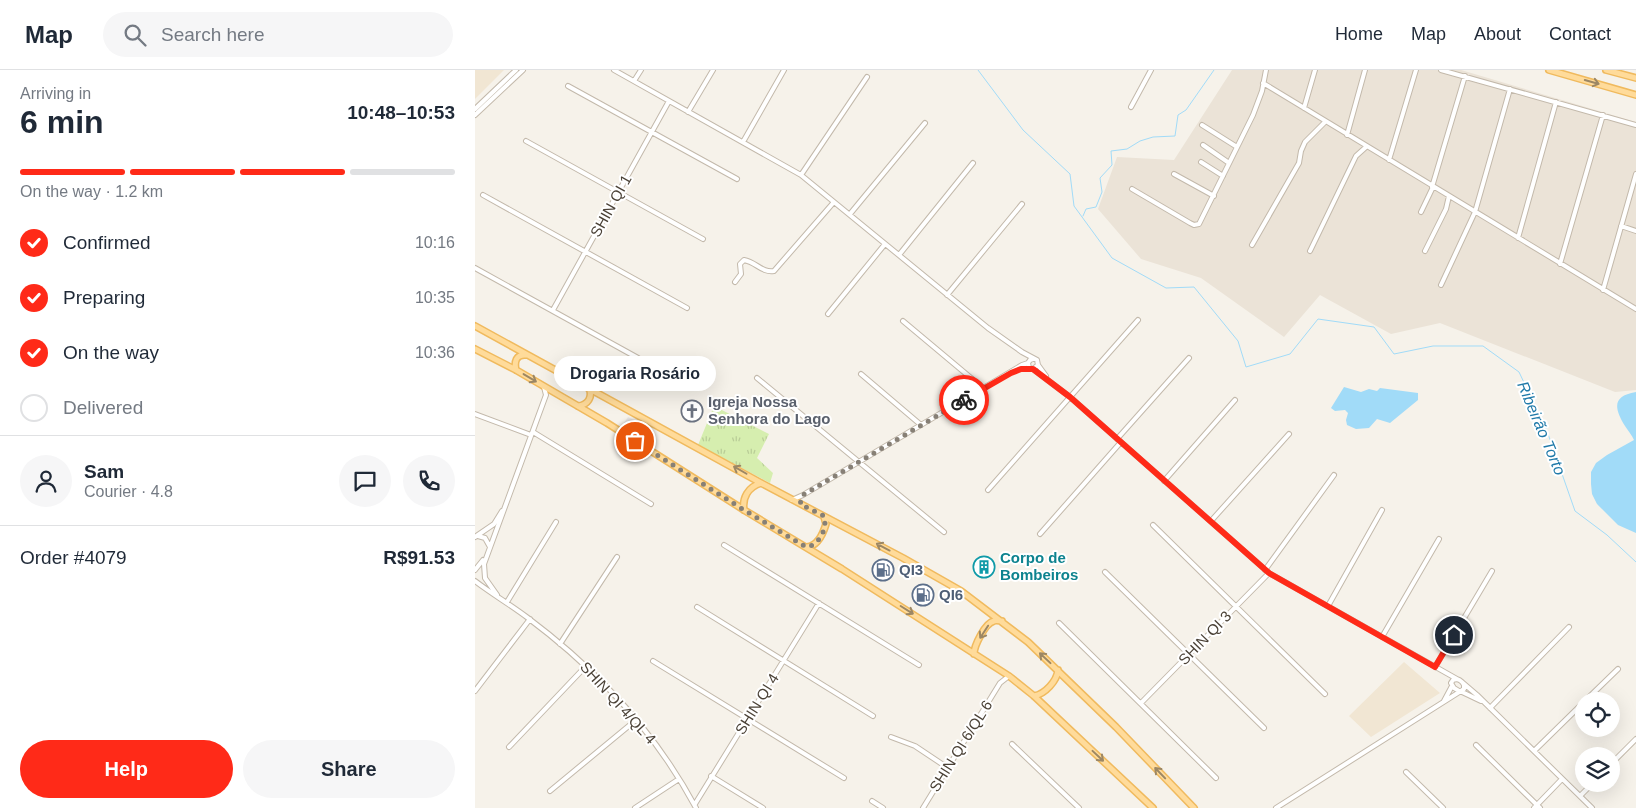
<!DOCTYPE html>
<html lang="en">
<head>
<meta charset="utf-8">
<style>
  body { margin:0; font-family:Helvetica,sans-serif; background:#f6f6f7; color:#1f2937; height:100vh; display:flex; flex-direction:column; font-size:19px; white-space:nowrap }
  * { box-sizing:border-box; margin:0 }
  p { font-size:16px; color:#747a83 }
  .icon { flex:none; width:28px; height:28px; fill:none; stroke:currentColor; stroke-width:2; stroke-linecap:round; stroke-linejoin:round }
  .map { position:relative; flex:1; overflow:hidden }
  .drawer { display:flex; flex-direction:column; background:#fff; width:475px }
  .drawer>* { flex:none }
  .tools { position:absolute; left:1100px; top:622px; display:grid; gap:10px }
  .tools a { display:grid; place-items:center; width:45px; height:45px; border-radius:50%; background:#fff; box-shadow:0 5px 20px #0002; font-size:25px }
  .pin { position:absolute; display:grid; place-items:center; width:42px; height:42px; color:#fff; margin:-21px; border:2px solid #fff; border-radius:50%; box-shadow:0 1px 5px #0007 }
  .courier { position:absolute; display:grid; place-items:center; width:50px; height:50px; margin:-25px; border:4px solid #ff2a18; border-radius:50%; background:#fff; color:#222; box-shadow:0 1px 6px #0007 }
  .bubble { position:absolute; height:35px; border-radius:18px; background:#fff; box-shadow:0 5px 20px #0002; font-size:16px; font-weight:600; line-height:35px; text-align:center }
  .headline em { font-style:normal; font-weight:600 }
  .headline div { display:flex; flex-direction:column-reverse }
  .headline { display:flex; align-items:center; justify-content:space-between; height:85px; padding:0 20px }
  h1 { font-size:32px; font-weight:600; line-height:38px }
  .bar { display:grid; grid-template-columns:repeat(4,1fr); gap:8px 5px; align-content:center; height:60px; padding:0 20px }
  .bar i { height:6px; border-radius:4px; background:#e0e1e3 }
  .bar .active { background:#ff2a18 }
  .bar p { grid-column:span 4 }
  .line { display:flex; align-items:center; gap:12px; padding:0 20px; border-top:1px solid #e0e1e3 }
  .line div { flex:1 }
  .round { display:grid; place-items:center; flex:none; width:52px; height:52px; border-radius:26px; background:#f6f6f7 }
  ol { padding:0 20px; list-style:none }
  li { display:flex; align-items:center; gap:15px; height:55px }
  li p { margin-inline-start:auto }
  li .icon { padding:5px; border-radius:50%; background:#ff2a18; color:#fff; stroke-width:4 }
  li:last-child { color:#747a83 }
  li i { width:28px; height:28px; border:2px solid #e0e1e3; border-radius:50% }
  .action { display:flex; gap:10px; margin-top:auto; padding:10px 20px }
  .action a { flex:1; height:58px; border-radius:30px; background:#ff2a18; color:#fff; font-size:20px; font-weight:600; line-height:58px; text-align:center }
  .action a+a { background:#f6f6f7; color:#1f2937 }
  header { display:flex; align-items:center; gap:30px; box-sizing:border-box; height:70px; padding:0 25px; background:#fff; border-bottom:1px solid #e0e1e3 }
  header strong { font-size:24px }
  nav { display:flex; gap:28px; margin-inline-start:auto; font-size:18px }
  .search { width:350px; height:45px; background:#f6f6f7; display:flex; align-items:center; gap:12px; box-sizing:border-box; padding:0 18px; border-radius:28px; color:#747a83; font-size:19px }
  main { display:flex; flex:1; min-height:0 }
  .map>svg:first-child { display:block }
  .residential { fill:#ebe3d7 }
  .education { fill:#f1e6d3 }
  .grass { fill:url(#grass-tufts) }
  .parking { fill:#e8e5e2 }
  .water { fill:#a1dbf8 }
  .lines { fill:none; stroke-linecap:round; stroke-linejoin:round }
  .stream { stroke:#a1dbf8; stroke-width:1 }
  .minor-casing { stroke:#c3b9ab; stroke-width:6 }
  .major-casing { stroke:#f0ba5e; stroke-width:8 }
  .minor { stroke:#fff; stroke-width:4 }
  .major { stroke:#ffdb9a; stroke-width:5 }
  .oneway { stroke:#9c8764 }
  .done { stroke:#878076; stroke-width:5; stroke-dasharray:0 9 }
  .route { stroke:#ff2a18; stroke-width:6 }
  .labels { text-anchor:middle; stroke-width:4; stroke-linejoin:round; paint-order:stroke }
  .street-label { font-size:15px; fill:#4b4237; stroke:#fff }
  .worship-label { font-size:15px; font-weight:bold; fill:#5b616d; stroke:#fff; text-anchor:start }
  .culture-label { font-size:15px; font-weight:bold; fill:#0d838f; stroke:#fff; text-anchor:start }
  .service-label { font-size:15px; font-weight:bold; fill:#4e5e75; stroke:#fff; text-anchor:start }
  .water-label { font-size:16px; font-style:italic; fill:#207aa9; stroke:#fff }
</style>
</head>
<body>
<header>
<strong>Map</strong>
<div class="search"><svg class="icon" aria-label="search" viewBox="0 0 24 24"><circle cx="10" cy="10" r="6"/><path d="M15 15l6 6"/></svg>Search here</div>
<nav><a>Home</a><a>Map</a><a>About</a><a>Contact</a></nav>
</header>
<main>
<section class="drawer">
<div class="headline"><div><h1>6 min</h1><p>Arriving in</p></div><em>10:48–10:53</em></div>
<div class="bar"><i class="active"></i><i class="active"></i><i class="active"></i><i></i><p>On the way · 1.2 km</p></div>
<ol>
<li><svg class="icon" aria-label="check" viewBox="0 0 24 24"><path d="M5 12l5 5 9-10"/></svg>Confirmed<p>10:16</p></li>
<li><svg class="icon" aria-label="check" viewBox="0 0 24 24"><path d="M5 12l5 5 9-10"/></svg>Preparing<p>10:35</p></li>
<li><svg class="icon" aria-label="check" viewBox="0 0 24 24"><path d="M5 12l5 5 9-10"/></svg>On the way<p>10:36</p></li>
<li><i></i>Delivered</li>
</ol>
<div class="line" style="height:90px"><a class="round"><svg class="icon" aria-label="person" viewBox="0 0 24 24"><circle cx="12" cy="8" r="4"/><path d="M4 21q1-7 8-7t8 7"/></svg></a><div><b>Sam</b><p>Courier · 4.8</p></div><a class="round"><svg class="icon" aria-label="chat" viewBox="0 0 24 24"><path d="M4 5h16v11H9l-5 4z"/></svg></a><a class="round"><svg class="icon" aria-label="phone" viewBox="0 0 24 24"><path d="M5 4h4l2 5-3 2q2 4 5 5l2-3 5 2v4C11 20 4 13 5 4z"/></svg></a></div>
<div class="line" style="height:65px"><div>Order #4079</div><b>R$91.53</b></div>
<div class="action"><a>Help</a><a>Share</a></div>
</section>
<div class="map">
<svg width="1161" height="738" viewBox="0 0 1161 738">
  <defs>
    <pattern id="grass-tufts" width="24" height="20" patternUnits="userSpaceOnUse" patternTransform="scale(1.25)"><rect width="24" height="20" fill="#d6eeaf"/><path d="M3 7l-1-3M5 7V3M7 7l1-3M15 17l-1-3M17 17v-4M19 17l1-3" fill="none" stroke="#b9cd97"/></pattern>
  </defs>
  <rect width="100%" height="100%" fill="#f6f2ea"/>
  <!-- residential -->
  <path class="residential" d="M 757,0 L 986,0 L 1161,52 L 1161,320 L 1140,322 L 965,253 L 916,264 L 845,225 L 809,267 L 726,208 L 666,189 L 623,139 L 642,87 L 699,90 Z"/>
  <!-- education -->
  <path class="education" d="M 0,0 L 29,0 L 0,29 Z
    M 929,592 L 965,623 L 896,667 L 874,646 Z"/>
  <!-- grass -->
  <path class="grass" d="M 239,336 L 294,364 L 282,388 L 298,403 L 295,413 L 223,375 Z"/>
  <!-- parking -->
  <path class="parking" d="M 153,347 L 171,356 L 163,368 L 146,358 Z"/>
  <!-- water -->
  <path class="water" d="M 869,317 L 886,322 L 894,319 L 902,321 L 905,318 L 943,323 L 943,330 L 915,353 L 902,349 L 894,358 L 881,359 L 872,355 L 871,350 L 873,343 L 870,340 L 860,341 L 856,338 Z
    M 1161,322 L 1161,463 L 1143,455 L 1122,434 L 1117,424 L 1116,414 L 1116,402 L 1121,393 L 1132,385 L 1159,370 C 1157,365 1153,361 1150,356 C 1139,338 1137,326 1161,322 Z"/>
  <g class="lines">
    <!-- stream -->
    <path class="stream" d="M 503,0 L 548,60 L 595,104 L 599,136 L 637,188 L 691,218 L 719,217 L 763,271 L 771,297 L 815,284 L 843,249 L 899,257 L 919,284 L 958,276 L 1008,276 L 1044,302 L 1072,361 L 1100,441 L 1132,465 L 1161,492
      M 608,146 L 611,139 L 621,137 L 627,122 L 625,108 L 637,95 L 636,81 L 652,79 L 665,71 L 678,67 L 700,66 L 703,45 L 711,40 L 739,0"/>
    <!-- minor casing -->
    <g class="minor-casing">
      <path id="minor" d="M 139,0 L 326,105 L 513,258 L 547,282 L 562,290 L 563,295 L 558,299 L 554,298 L 553,293 L 555,290 L 558,289
        M 966,0 L 1161,55
        M 159,11 L 166,0
        M 788,13 L 1161,239
        M 93,16 L 262,109
        M 656,37 L 676,0
        M 829,38 L 840,0
        M 0,39 L 41,0
        M 213,42 L 238,0
        M 0,45 L 48,0
        M 727,55 L 762,77
        M 872,65 L 890,0
        M 51,71 L 228,169
        M 268,72 L 309,0
        M 728,75 L 754,93
        M 914,90 L 941,0
        M 726,92 L 748,106
        M 699,104 L 739,126
        M 326,105 L 392,7
        M 957,117 L 990,6
        M 657,119 L 715,153 L 719,155 L 724,154 L 778,45 L 787,21 L 791,0
        M 8,125 L 212,238
        M 946,142 L 958,117
        M 375,144 L 450,53
        M 1146,156 L 1161,161
        M 1043,168 L 1081,32
        M 777,175 L 824,93 L 826,81 L 830,72 L 850,52
        M 835,181 L 881,86 L 891,77
        M 950,181 L 971,139 L 974,126
        M 424,185 L 498,93
        M 1085,194 L 1128,45
        M 0,198 L 163,288
        M 260,212 L 266,204 L 265,194 L 269,190 C 281,192 287,203 299,201 L 359,132
        M 966,215 L 1000,142 L 1035,19
        M 1128,220 L 1161,104
        M 472,225 L 547,134
        M 78,240 L 194,31
        M 353,244 L 410,174
        M 428,251 L 508,318
        M 563,295 L 571,306
        M 558,299 L 595,327 L 794,503 L 982,609
        M 386,304 L 446,355
        M 282,308 L 469,462
        M 0,344 L 56,365
        M 58,362 L 176,434
        M 642,369 L 714,288
        M 689,411 L 760,330
        M 513,420 L 663,250
        M 317,430 L 328,425 L 547,295 L 553,293
        M 736,451 L 814,364
        M 678,455 L 850,624
        M 565,464 L 646,372
        M 3,466 L 10,468 L 15,477
        M 0,467 L 19,454 L 27,441
        M 249,475 L 444,595
        M 0,500 L 8,490
        M 790,500 L 859,405
        M 630,502 L 789,658
        M 0,511 C 17,524 36,535 53,548 C 121,599 181,663 221,738
        M 22,525 L 10,508 L 9,494 L 71,325 L 69,317
        M 32,532 L 81,452
        M 853,536 L 907,440
        M 222,537 L 398,646
        M 584,553 L 741,708
        M 907,567 L 964,469
        M 85,574 L 142,487
        M 178,591 L 369,708
        M 960,597 L 1017,501
        M 988,613 L 1002,625 L 1117,738
        M 0,621 L 55,549
        M 985,621 L 1006,631
        M 969,631 L 977,616
        M 1110,631 L 1143,599
        M 666,633 L 794,503
        M 1015,638 L 1094,557
        M 416,667 L 440,676 L 473,698
        M 537,674 L 604,738
        M 1001,675 L 1065,738
        M 34,677 L 111,596
        M 1059,681 L 1109,632
        M 1136,694 L 1161,669
        M 931,702 L 968,738
        M 236,706 L 288,738
        M 75,721 L 161,650
        M 1105,726 L 1117,714
        M 397,731 L 408,738
        M 220,734 L 344,533
        M 160,738 L 204,709
        M 448,738 L 525,613 L 534,606
        M 801,738 L 989,619 L 989,615 C 987,611 983,608 978,610 L 976,613 L 979,618 L 984,621
        M 1059,738 L 1087,709"/>
    </g>
    <!-- major casing -->
    <g class="major-casing">
      <path id="major" d="M 1074,0 L 1161,25
        M 1131,0 L 1161,8
        M 0,256 L 286,413 L 428,488 L 486,521 L 553,572 L 641,657 L 719,738
        M 0,279 L 41,300 L 132,353 L 269,440 L 367,499 L 534,606 L 559,626 L 678,738
        M 41,300 C 39,292 41,284 51,285
        M 103,336 C 113,335 118,327 114,318
        M 269,440 C 267,428 273,417 286,413
        M 332,477 C 342,476 348,464 351,454 L 349,447
        M 499,584 C 499,576 510,553 519,551 C 521,550 525,551 527,551
        M 559,626 C 570,624 582,611 583,600"/>
    </g>
    <!-- minor -->
    <use href="#minor" class="minor"/>
    <!-- major -->
    <use href="#major" class="major"/>
  </g>
  <!-- one-way arrows -->
  <defs><path id="oneway-shaft" d="M-6 0H5M1.5-3L5.5 0L1.5 3" fill="none" stroke-width="1.6" stroke-linecap="round" stroke-linejoin="round" transform="scale(1.25)"/></defs>
  <g class="oneway">
    <use href="#oneway-shaft" transform="translate(1117 12) rotate(16)"/>
    <use href="#oneway-shaft" transform="translate(55 308) rotate(31)"/>
    <use href="#oneway-shaft" transform="translate(265 400) rotate(-150)"/>
    <use href="#oneway-shaft" transform="translate(408 477) rotate(-152)"/>
    <use href="#oneway-shaft" transform="translate(432 540) rotate(32)"/>
    <use href="#oneway-shaft" transform="translate(509 562) rotate(123)"/>
    <use href="#oneway-shaft" transform="translate(570 588) rotate(-137)"/>
    <use href="#oneway-shaft" transform="translate(623 686) rotate(43)"/>
    <use href="#oneway-shaft" transform="translate(685 703) rotate(-134)"/>
  </g>
  <g class="lines">
    <!-- done -->
    <path class="done" d="M 160,371 L 269,440 L 331,477 C 344,476 353,458 349,446 L 325,434 L 328,425 L 489,330"/>
    <!-- route -->
    <path class="route" d="M 489,330 L 536,303 L 546,299 L 558,299 L 595,327 L 794,503 L 960,597 L 979,565"/>
  </g>
  <!-- icons -->
  <defs>
    <g id="church-ring" transform="scale(1.125)"><circle r="9.5" fill="#fff" stroke="#6b7280" stroke-width="1.5"/><path d="M-1.2-6h2.4v3.5h3.3v2.4h-3.3V6h-2.4V-.1h-3.3v-2.4h3.3Z" fill="#6b7280"/></g>
    <g id="building-ring" transform="scale(1.125)"><circle r="9.5" fill="#fff" stroke="#0f9aa8" stroke-width="1.5"/><path d="M-4-6H4V6H1V3H-1V6H-4ZM-2.5-4.3h1.7v1.8h-1.7ZM.8-4.3h1.7v1.8H.8ZM-2.5-1h1.7V.8h-1.7ZM.8-1h1.7V.8H.8Z" fill="#0f9aa8"/></g>
    <g id="fuel-ring" transform="scale(1.125)"><circle r="9.5" fill="#fff" stroke="#5c6f8a" stroke-width="1.5"/><path d="M-5.5-6h7V0h2V4h1.3V-2.5L3-4.5l.8-.8L6-3V5H2.5V1h-1V6h-7ZM-4.2-4.7v3.2H.2V-4.7Z" fill="#5c6f8a"/></g>
  </defs>
  <g fill-rule="evenodd">
    <use href="#church-ring" x="217" y="341"/>
    <use href="#building-ring" x="509" y="497"/>
    <use href="#fuel-ring" x="408" y="500"/>
    <use href="#fuel-ring" x="448" y="525"/>
  </g>
  <g class="labels">
    <!-- street labels -->
    <g class="street-label">
      <text transform="translate(136 136) rotate(-61)" y="5">SHIN QI 1</text>
      <text transform="translate(730 568) rotate(-46)" y="5">SHIN QI 3</text>
      <text transform="translate(143 633) rotate(48)" y="5">SHIN QI 4/QL 4</text>
      <text transform="translate(282 634) rotate(-58)" y="5">SHIN QI 4</text>
      <text transform="translate(486 676) rotate(-58)" y="5">SHIN QI 6/QL 6</text>
    </g>
    <!-- worship labels -->
    <g class="worship-label">
      <text x="233" y="337">Igreja Nossa<tspan x="233" dy="17">Senhora do Lago</tspan></text>
    </g>
    <!-- culture labels -->
    <g class="culture-label">
      <text x="525" y="493">Corpo de<tspan x="525" dy="17">Bombeiros</tspan></text>
    </g>
    <!-- service labels -->
    <g class="service-label">
      <text x="424" y="505">QI3</text>
      <text x="464" y="530">QI6</text>
    </g>
    <!-- water labels -->
    <g class="water-label">
      <text transform="translate(1067 358) rotate(67)" y="6">Ribeirão Torto</text>
    </g>
  </g>
</svg>
<div class="tools">
<a><svg class="icon" aria-label="locate" viewBox="0 0 24 24"><circle cx="12" cy="12" r="6"/><path d="M12 2v4M12 18v4M2 12h4M18 12h4"/></svg></a>
<a><svg class="icon" aria-label="layers" viewBox="0 0 24 24"><path d="M12 4l9 5-9 5-9-5zM3 14l9 5 9-5"/></svg></a>
</div>
<div class="pin" style="left:160px;top:371px;background:#ea580c"><svg class="icon" aria-label="bag" viewBox="0 0 24 24"><path d="M5 8h14l-1 12H6zM9 8a3 3 0 0 1 6 0"/></svg></div>
<div class="pin" style="left:979px;top:565px;background:#1f2937"><svg class="icon" aria-label="home" viewBox="0 0 24 24"><path d="M3 11l9-7 9 7M6 9v11h12V9"/></svg></div>
<div class="courier" style="left:489px;top:330px"><svg class="icon" aria-label="bike" viewBox="0 0 24 24"><circle cx="6" cy="16" r="4"/><circle cx="18" cy="16" r="4"/><path d="M6 16l4-8h5l3 8M10 8l3 8H6M13 5h3"/></svg></div>
<div class="bubble" style="left:79px;top:286px;width:162px">Drogaria Rosário</div>
</div>
</main>
</body>
</html>
